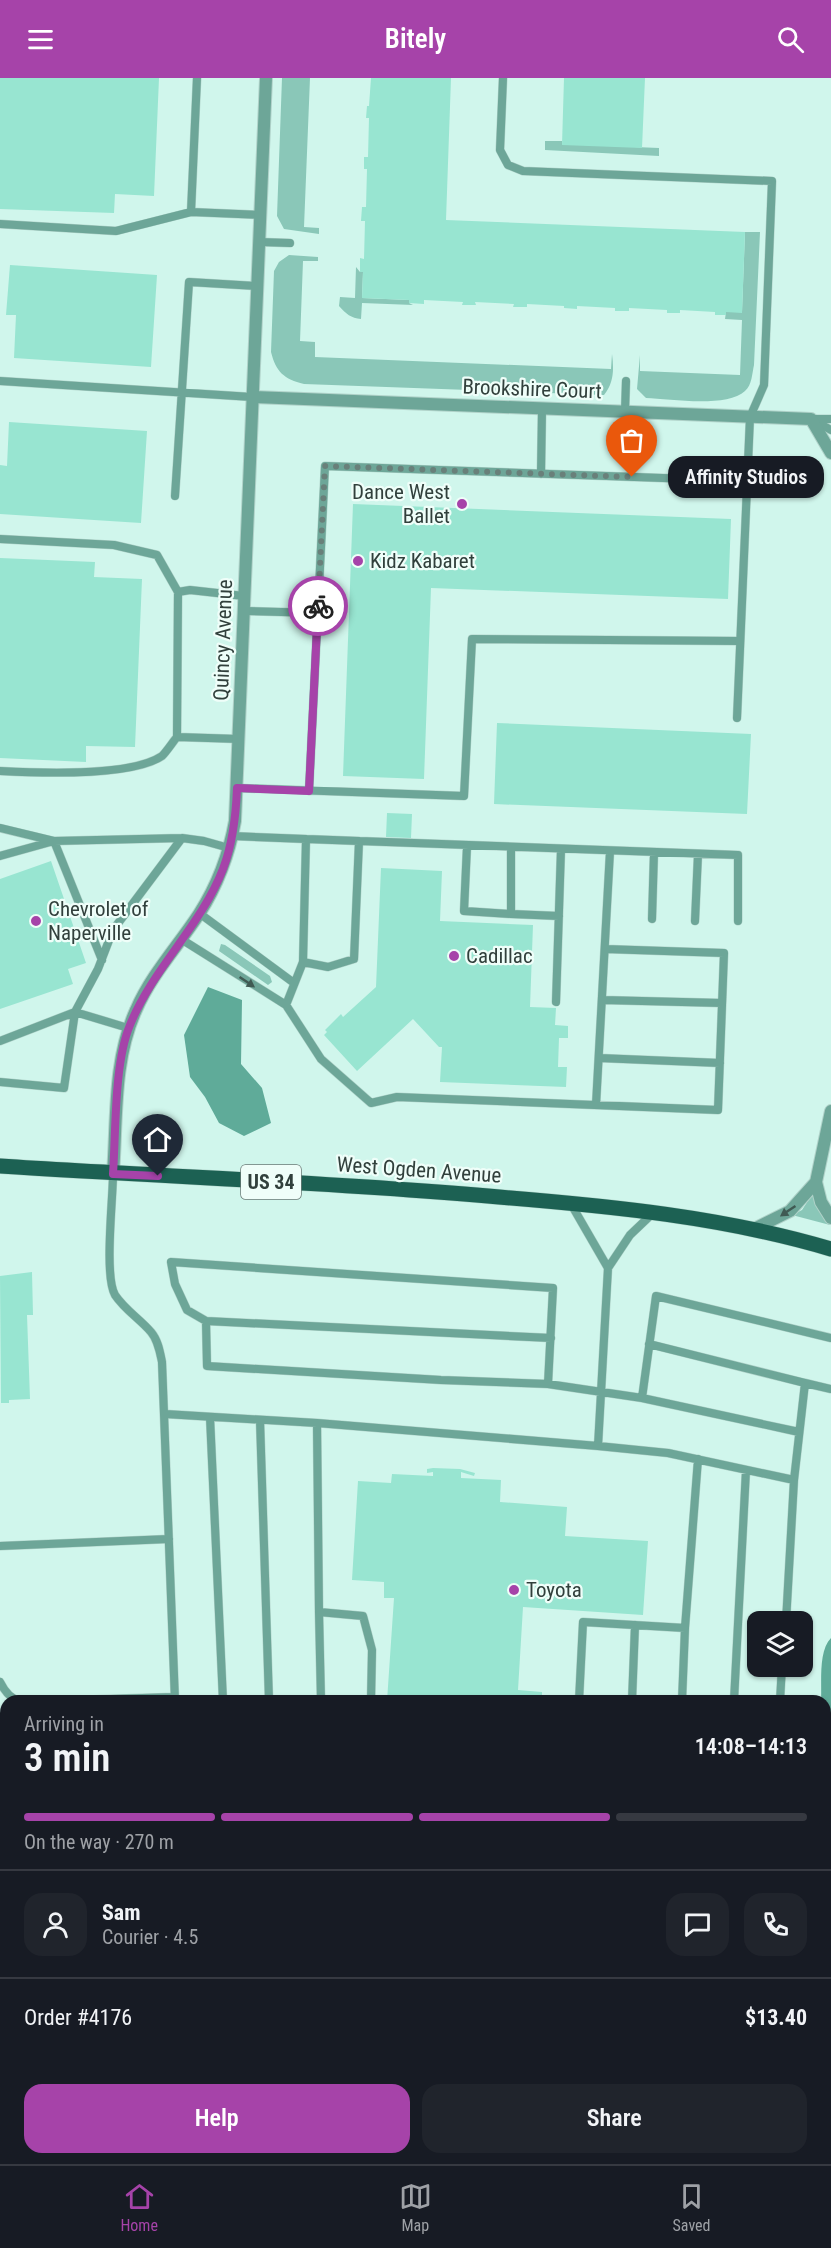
<!DOCTYPE html>
<html lang="en">
<head>
<meta charset="utf-8">
<style>
  body { margin:0; font-family:"Roboto Condensed",sans-serif; background:#20242c; color:#f1f3f6; height:100vh; display:flex; flex-direction:column; font-size:22px; white-space:nowrap }
  * { box-sizing:border-box; margin:0 }
  p { font-size:20px; color:#9ea1a6 }
  .icon { flex:none; width:33px; height:33px; fill:none; stroke:currentColor; stroke-width:2; stroke-linecap:round; stroke-linejoin:round }
  .map { position:relative; flex:1; overflow:hidden }
  .details { position:absolute; left:0px; top:1617px; width:831px; height:470px; display:flex; flex-direction:column; background:#171b24; border-radius:18px 18px 0 0; box-shadow:0 2px 4px #0004 }
  .details>* { flex:none }
  .controls { position:absolute; left:747px; top:1533px; display:grid; gap:12px }
  .controls a { display:grid; place-items:center; width:66px; height:66px; border-radius:12px; background:#171b24; box-shadow:0 2px 4px #0004; font-size:30px }
  .pin { position:absolute; display:grid; place-items:center; width:51px; height:51px; color:#fff; margin:-62px -26px; border-radius:50% 50% 50% 0; rotate:-45deg; box-shadow:0 0 6px #0007 }
  .pin .icon { rotate:45deg }
  .courier { position:absolute; display:grid; place-items:center; width:60px; height:60px; margin:-30px; border:4px solid #a643a9; border-radius:50%; background:#fff; color:#222; box-shadow:0 2px 8px #0007 }
  .bubble { position:absolute; height:42px; border-radius:18px; background:#171b24; box-shadow:0 2px 4px #0004; font-size:20px; font-weight:600; line-height:42px; text-align:center }
  .head em { font-style:normal; font-weight:600 }
  .head div { display:flex; flex-direction:column-reverse }
  .head { display:flex; align-items:center; justify-content:space-between; height:102px; padding:0 24px }
  h1 { font-size:39px; font-weight:600; line-height:45px }
  .bar { display:grid; grid-template-columns:repeat(4,1fr); gap:9px 6px; align-content:center; height:72px; padding:0 24px }
  .bar i { height:8px; border-radius:4px; background:#363941 }
  .bar .on { background:#a643a9 }
  .bar p { grid-column:span 4 }
  .line { display:flex; align-items:center; gap:15px; padding:0 24px; border-top:2px solid #363941 }
  .line div { flex:1 }
  .round { display:grid; place-items:center; flex:none; width:63px; height:63px; border-radius:18px; background:#20242c }
  .action { display:flex; gap:12px; margin-top:auto; padding:12px 24px }
  .action a { flex:1; height:69px; border-radius:18px; background:#a643a9; color:#fff; font-size:24px; font-weight:600; line-height:69px; text-align:center }
  .action a+a { background:#20242c; color:#f1f3f6 }
  header { display:flex; justify-content:space-between; align-items:center; height:78px; padding:0 24px; background:#a643a9; color:#fff; font-size:27px; font-weight:600 }
  .tab-bar { display:flex; justify-content:space-around; align-items:center; height:84px; border-top:2px solid #363941; background:#171b24; font-size:16px; color:#9ea1a6 }
  .tab-bar a { display:grid; justify-items:center; gap:3px }
  .tab-bar .on { color:#a643a9 }
  .map>svg:first-child { display:block }
  .green { fill:#8ac7b8 }
  .water { fill:#5fab99 }
  .building { fill:#98e5d1 }
  .lines { fill:none; stroke-linecap:round; stroke-linejoin:round }
  .service-casing { stroke:#b0d2c9; stroke-width:9 }
  .minor-casing { stroke:#b0d2c9; stroke-width:14 }
  .primary-casing { stroke:#b0d2c9; stroke-width:16 }
  .path { stroke:#96b3ac; stroke-width:3; stroke-dasharray:3 4.5; stroke-linecap:butt }
  .service { stroke:#6da698; stroke-width:8 }
  .minor { stroke:#6da698; stroke-width:12 }
  .primary { stroke:#1c6153; stroke-width:15 }
  .oneway { fill:#405a53 }
  .done { stroke:#69807a; stroke-width:6; stroke-dasharray:0 10.8 }
  .route { stroke:#a643a9; stroke-width:8 }
  .poi-dot { fill:#a643a9; stroke:#effef9; stroke-width:2 }
  .labels { text-anchor:middle; stroke-width:4.5; stroke-linejoin:round; paint-order:stroke }
  .shield { fill:#effef9; stroke:#6a7975; stroke-width:1.5 }
  .shield-label { font-size:20px; font-weight:bold; fill:#31403c }
  .street-label { font-size:21px; fill:#31403c; stroke:#effef9 }
  .poi-label { font-size:21px; fill:#31403c; stroke:#effef9; text-anchor:start }
</style>
</head>
<body>
<header><svg class="icon" aria-label="menu" viewBox="0 0 24 24"><path d="M4 6h16M4 12h16M4 18h16"/></svg>Bitely<svg class="icon" aria-label="search" viewBox="0 0 24 24"><circle cx="10" cy="10" r="6"/><path d="M15 15l6 6"/></svg></header>
<div class="map">
<svg width="831" height="2086" viewBox="0 0 831 2086">
  <rect width="100%" height="100%" fill="#d0f6ec"/>
  <!-- green -->
  <path class="green" d="M 282,0 L 310,0 L 304,149 L 319,150 L 319,156 L 284,151 L 277,138 Z
    M 545,63 L 562,63 L 562,66 L 659,70 L 659,78 L 545,72 Z
    M 745,154 L 760,154 L 754,287 C 752,296 752,307 745,313 C 727,330 670,321 646,320 L 637,311 L 640,277 L 640,293 L 740,297 L 742,242 L 725,241 L 726,234 L 742,234 Z
    M 289,177 L 318,179 L 318,183 L 303,183 L 300,263 L 315,264 L 315,279 L 611,291 L 612,276 C 614,291 614,305 604,317 L 304,306 C 284,301 276,294 271,274 L 274,193 L 279,184 Z
    M 356,189 L 360,194 L 363,194 L 362,220 L 409,222 L 409,225 L 413,227 L 362,225 L 361,241 C 351,240 346,236 339,228 L 340,219 L 355,220 Z
    M 221,866 L 225,867 L 270,898 L 272,904 L 268,907 L 219,873 Z
    M 813,1115 L 821,1134 L 830,1147 L 792,1137 L 802,1132 Z
    M 831,1798 L 831,2086 L 699,2086 L 692,2081 L 825,2080 L 825,1806 Z"/>
  <!-- water -->
  <path class="water" d="M 208,909 L 242,922 L 241,986 L 262,1010 L 271,1045 L 244,1058 L 219,1045 L 205,1019 L 190,999 L 184,957 Z
    M 831,1560 L 831,1722 L 825,1717 L 825,1623 L 821,1623 C 822,1605 818,1573 831,1560 Z
    M 2,1702 L 6,1702 L 6,1858 L 0,1856 L 0,1704 Z"/>
  <!-- building -->
  <path class="building" d="M 0,0 L 159,0 L 154,118 L 115,116 L 114,135 L 0,131 Z
    M 371,0 L 451,0 L 446,142 L 745,154 L 742,235 L 726,234 L 726,237 L 715,237 L 715,234 L 680,232 L 680,235 L 667,235 L 667,232 L 629,230 L 629,233 L 615,233 L 615,230 L 577,228 L 577,231 L 564,230 L 564,228 L 527,226 L 527,229 L 513,229 L 514,226 L 475,224 L 476,227 L 462,227 L 463,224 L 424,222 L 424,226 L 409,225 L 409,222 L 362,220 L 363,194 L 360,194 L 360,180 L 364,181 L 365,143 L 361,143 L 362,129 L 366,129 L 367,91 L 364,91 L 364,79 L 368,79 L 369,40 L 366,40 L 367,28 L 369,28 Z
    M 564,0 L 645,0 L 642,70 L 562,67 Z
    M 10,187 L 157,197 L 151,289 L 14,280 L 16,237 L 6,237 Z
    M 9,344 L 147,353 L 141,445 L 0,436 L 0,387 L 7,388 Z
    M 353,426 L 731,441 L 728,521 L 431,510 L 424,701 L 343,698 Z
    M 0,480 L 95,484 L 94,499 L 142,501 L 135,669 L 86,668 L 86,684 L 0,680 Z
    M 497,645 L 751,656 L 747,736 L 494,726 Z
    M 387,735 L 412,736 L 411,760 L 386,759 Z
    M 51,783 L 86,885 L 68,891 L 73,906 L 0,931 L 0,801 Z
    M 381,790 L 442,793 L 440,843 L 533,847 L 530,929 L 556,930 L 555,947 L 568,948 L 568,960 L 559,960 L 558,989 L 567,989 L 566,1009 L 440,1004 L 442,969 L 439,969 L 413,941 L 357,993 L 324,957 L 327,954 L 325,952 L 341,936 L 343,939 L 376,909 Z
    M 32,1194 L 33,1237 L 27,1237 L 30,1321 L 9,1322 L 9,1325 L 1,1325 L 0,1198 Z
    M 433,1390 L 460,1391 L 475,1395 L 474,1398 L 461,1394 L 461,1400 L 501,1402 L 500,1424 L 567,1429 L 565,1458 L 648,1463 L 643,1537 L 523,1529 L 518,1612 L 542,1614 L 542,1623 L 387,1623 L 394,1520 L 384,1520 L 384,1504 L 352,1502 L 358,1403 L 391,1405 L 392,1396 L 433,1398 L 433,1394 L 427,1395 L 427,1391 Z
    M 0,1933 L 6,1933 L 6,1978 L 0,1978 Z
    M 16,2080 L 45,2080 L 44,2086 L 16,2086 Z
    M 142,2080 L 174,2080 L 174,2086 L 143,2086 Z
    M 200,2080 L 246,2080 L 246,2086 L 200,2086 Z
    M 265,2080 L 311,2080 L 311,2086 L 265,2086 Z
    M 351,2080 L 377,2080 L 377,2086 L 351,2086 Z
    M 396,2080 L 438,2080 L 438,2086 L 396,2086 Z
    M 460,2080 L 508,2080 L 508,2086 L 460,2086 Z
    M 542,2080 L 561,2080 L 569,2084 L 568,2086 L 539,2086 Z"/>
  <g class="lines">
    <!-- service casing -->
    <g class="service-casing">
      <path id="service" d="M 197,0 L 191,134 L 260,137
        M 503,0 L 500,72 L 508,87 L 523,93 L 772,103 L 764,307 L 750,339 L 737,640
        M 0,146 L 116,153 L 191,134
        M 259,164 L 290,165
        M 0,303 L 252,319
        M 625,334 L 626,303
        M 812,341 L 831,341
        M 815,343 L 831,352
        M 541,396 L 542,331
        M 175,418 L 189,204 L 257,208
        M 0,461 L 114,467 L 157,477 L 178,514
        M 244,533 L 318,535
        M 239,661 L 177,659 L 178,514 L 190,512 L 244,518
        M 0,693 C 38,695 131,699 162,678 C 167,673 172,665 177,659
        M 237,710 L 464,718 L 472,561 L 740,563
        M 309,713 L 325,388 L 747,403
        M 0,750 L 54,763 L 182,760
        M 232,758 L 306,761 L 303,884 L 286,927
        M 359,763 L 738,777 L 738,843
        M 467,768 L 464,833 L 511,836
        M 511,769 L 511,836 L 559,838
        M 0,778 L 54,763 L 102,882
        M 199,835 L 294,905
        M 652,841 L 654,774
        M 695,843 L 698,776
        M 181,861 L 286,927 L 321,981 L 371,1025 L 397,1019 L 718,1032 L 724,875 L 605,871
        M 303,884 L 328,889 L 354,881 L 359,763 L 306,761
        M 602,922 L 722,925
        M 556,924 L 561,771
        M 128,950 L 75,934 L 98,891 L 113,852 L 182,760 L 204,763 L 229,770
        M 0,963 L 75,934
        M 599,980 L 720,985
        M 0,1004 L 64,1010 L 75,934
        M 596,1027 L 610,773
        M 113,1096 C 113,1121 104,1198 115,1217 C 125,1232 140,1241 151,1254 C 158,1262 160,1274 162,1284 L 175,1623
        M 571,1126 L 608,1190
        M 652,1136 L 630,1157 L 608,1190 L 598,1368 L 668,1375 L 794,1402 L 786,1544
        M 206,1243 L 551,1260
        M 649,1266 L 805,1305
        M 548,1306 L 441,1302 L 207,1288 L 206,1243 L 187,1232 L 175,1206 L 171,1184 L 553,1210 L 548,1306 L 642,1320 L 656,1218 L 831,1260
        M 642,1320 L 799,1354
        M 165,1336 L 317,1345 L 319,1534 L 363,1538 L 372,1572 L 371,1623
        M 210,1339 L 223,1623
        M 260,1342 L 269,1623
        M 317,1345 L 598,1368
        M 794,1402 L 805,1305 L 831,1311
        M 0,1468 L 169,1461
        M 319,1534 L 321,1623
        M 0,1604 C 4,1612 10,1621 20,1623
        M 46,1623 L 174,1619
        M 579,1623 L 583,1544 L 685,1550 L 698,1381
        M 632,1623 L 635,1547
        M 682,1623 L 685,1550
        M 734,1623 L 746,1392
        M 780,1623 L 782,1588"/>
    </g>
    <!-- minor casing -->
    <g class="minor-casing">
      <path id="minor" d="M 252,319 L 811,341 L 831,375
        M 113,1096 C 117,1042 113,982 136,932 C 151,897 178,868 199,836 C 217,808 229,777 235,743 L 266,0
        M 816,1104 L 821,1124 L 831,1140
        M 752,1152 L 790,1133 L 816,1104 L 831,1033
        M 0,2030 L 6,2030
        M 91,2080 L 91,2086
        M 673,2080 L 680,2086
        M 623,2086 L 625,2080"/>
    </g>
    <!-- primary casing -->
    <g class="primary-casing">
      <path id="primary" d="M 0,1088 C 166,1099 333,1104 499,1119 C 610,1128 724,1139 831,1171"/>
    </g>
    <!-- path -->
    <path class="path" d="M 825,1852 L 831,1845"/>
    <!-- service -->
    <use href="#service" class="service"/>
    <!-- minor -->
    <use href="#minor" class="minor"/>
    <!-- primary -->
    <use href="#primary" class="primary"/>
  </g>
  <!-- one-way arrows -->
  <defs><path id="oneway-solid" d="M-6-.8H1V-3.2L6.5 0L1 3.2V.8H-6Z" transform="scale(1.5)"/></defs>
  <g class="oneway">
    <use href="#oneway-solid" transform="translate(247 904) rotate(34)"/>
    <use href="#oneway-solid" transform="translate(788 1133) rotate(146)"/>
  </g>
  <g class="lines">
    <!-- done -->
    <path class="done" d="M 318,528 L 325,388 L 632,399"/>
    <!-- route -->
    <path class="route" d="M 158,1098 L 113,1096 C 116,1053 114,985 130,947 C 153,890 201,848 223,791 C 233,765 236,737 237,710 L 309,713 L 318,528"/>
  </g>
  <!-- markers -->
  <g class="poi-dot">
    <circle cx="462" cy="426" r="6"/>
    <circle cx="358" cy="483" r="6"/>
    <circle cx="36" cy="843" r="6"/>
    <circle cx="454" cy="878" r="6"/>
    <circle cx="514" cy="1512" r="6"/>
  </g>
  <g class="labels">
    <!-- shield labels -->
    <rect class="shield" x="241" y="1087" width="60" height="34" rx="4.5"/>
    <g class="shield-label">
      <text x="271" y="1111">US 34</text>
    </g>
    <!-- street labels -->
    <g class="street-label">
      <text transform="translate(532 311) rotate(2)" y="7">Brookshire Court</text>
      <text transform="translate(223 562) rotate(-88)" y="7">Quincy Avenue</text>
      <text transform="translate(419 1092) rotate(4)" y="7">West Ogden Avenue</text>
    </g>
    <!-- poi labels -->
    <g class="poi-label">
      <text x="450" y="421" text-anchor="end">Dance West<tspan x="450" dy="24">Ballet</tspan></text>
      <text x="370" y="490">Kidz Kabaret</text>
      <text x="48" y="838">Chevrolet of<tspan x="48" dy="24">Naperville</tspan></text>
      <text x="466" y="885">Cadillac</text>
      <text x="526" y="1519">Toyota</text>
    </g>
  </g>
</svg>
<div class="controls">
<a><svg class="icon" aria-label="layers" viewBox="0 0 24 24"><path d="M12 4l9 5-9 5-9-5zM3 14l9 5 9-5"/></svg></a>
</div>
<div class="pin" style="left:632px;top:399px;background:#ea580c"><svg class="icon" aria-label="bag" viewBox="0 0 24 24"><path d="M5 8h14l-1 12H6zM9 8a3 3 0 0 1 6 0"/></svg></div>
<div class="pin" style="left:158px;top:1098px;background:#1f2937"><svg class="icon" aria-label="home" viewBox="0 0 24 24"><path d="M3 11l9-7 9 7M6 9v11h12V9"/></svg></div>
<div class="courier" style="left:318px;top:528px"><svg class="icon" aria-label="bike" viewBox="0 0 24 24"><circle cx="6" cy="16" r="4"/><circle cx="18" cy="16" r="4"/><path d="M6 16l4-8h5l3 8M10 8l3 8H6M13 5h3"/></svg></div>
<div class="bubble" style="left:668px;top:378px;width:156px">Affinity Studios</div>
<section class="details">
<div class="head"><div><h1>3 min</h1><p>Arriving in</p></div><em>14:08–14:13</em></div>
<div class="bar"><i class="on"></i><i class="on"></i><i class="on"></i><i></i><p>On the way · 270 m</p></div>
<div class="line" style="height:108px"><a class="round"><svg class="icon" aria-label="person" viewBox="0 0 24 24"><circle cx="12" cy="8" r="4"/><path d="M4 21q1-7 8-7t8 7"/></svg></a><div><b>Sam</b><p>Courier · 4.5</p></div><a class="round"><svg class="icon" aria-label="chat" viewBox="0 0 24 24"><path d="M4 5h16v11H9l-5 4z"/></svg></a><a class="round"><svg class="icon" aria-label="phone" viewBox="0 0 24 24"><path d="M5 4h4l2 5-3 2q2 4 5 5l2-3 5 2v4C11 20 4 13 5 4z"/></svg></a></div>
<div class="line" style="height:78px"><div>Order #4176</div><b>$13.40</b></div>
<div class="action"><a>Help</a><a>Share</a></div>
</section>
</div>
<nav class="tab-bar">
<a class="on"><svg class="icon" aria-label="home" viewBox="0 0 24 24"><path d="M3 11l9-7 9 7M6 9v11h12V9"/></svg>Home</a>
<a><svg class="icon" aria-label="map" viewBox="0 0 24 24"><path d="M3 6l6-2 6 2 6-2v14l-6 2-6-2-6 2zM9 4v14M15 6v14"/></svg>Map</a>
<a><svg class="icon" aria-label="saved" viewBox="0 0 24 24"><path d="M7 4h10v16l-5-4-5 4z"/></svg>Saved</a>
</nav>
</body>
</html>
